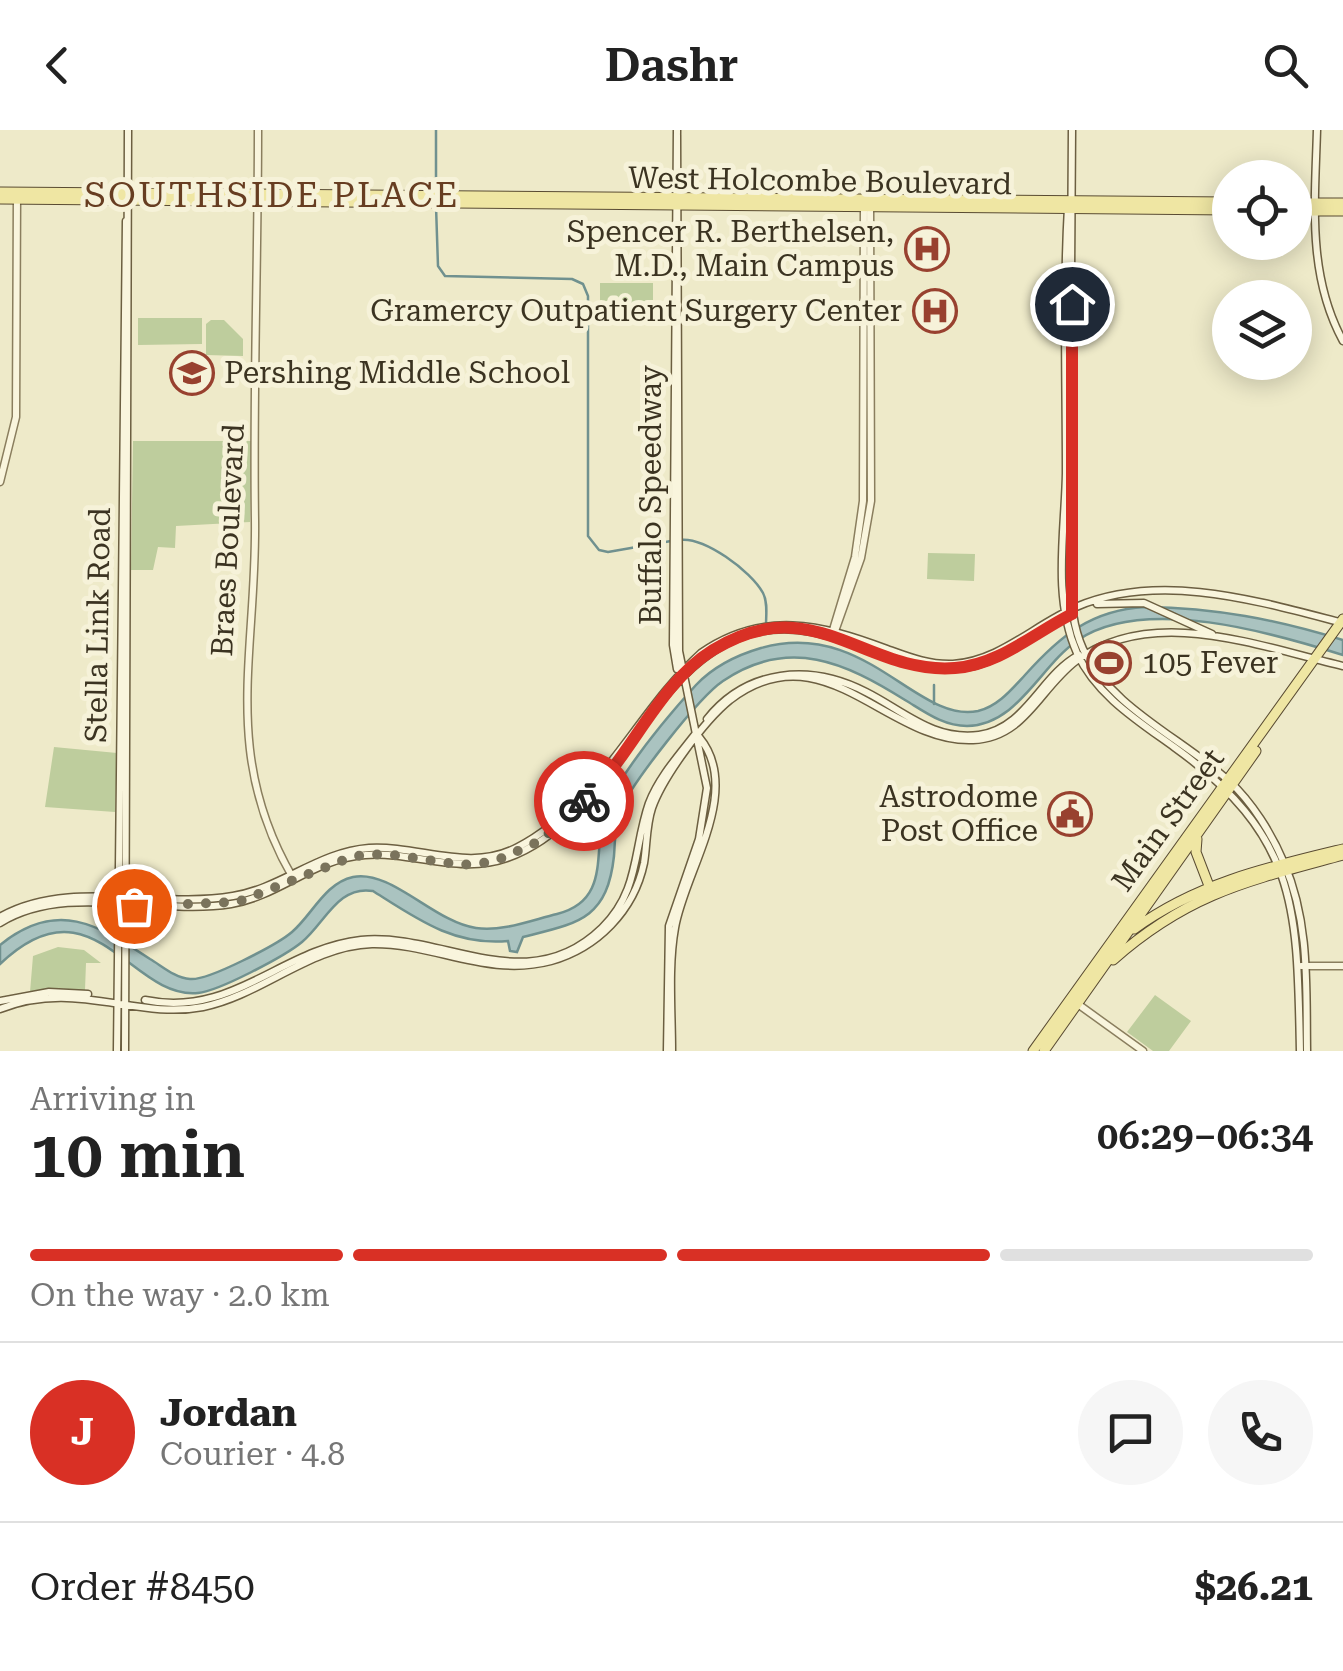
<!DOCTYPE html>
<html lang="en">
<head>
<meta charset="utf-8">
<style>
  body { margin:0; font-family:"Roboto Serif",serif; background:#f6f6f6; color:#222; height:100vh; display:flex; flex-direction:column; font-size:38px; white-space:nowrap }
  * { box-sizing:border-box; margin:0 }
  p { font-size:32px; color:#767676 }
  .icon { flex:none; width:55px; height:55px; fill:none; stroke:currentColor; stroke-width:2; stroke-linecap:round; stroke-linejoin:round }
  .map { position:relative; height:921px; overflow:hidden }
  .drawer { display:flex; flex-direction:column; background:#fff; flex:1 }
  .drawer>* { flex:none }
  .buttons { position:absolute; left:1212px; top:30px; display:grid; gap:20px }
  .buttons a { display:grid; place-items:center; width:100px; height:100px; border-radius:50%; background:#fff; box-shadow:0 5px 25px #0003; font-size:50px }
  .pin { position:absolute; display:grid; place-items:center; width:85px; height:85px; color:#fff; margin:-42px; border:5px solid #fff; border-radius:50%; box-shadow:0 2px 10px #0007 }
  .courier { position:absolute; display:grid; place-items:center; width:100px; height:100px; margin:-50px; border:8px solid #d93025; border-radius:50%; background:#fff; color:#222; box-shadow:0 2px 12px #0007 }
  .head em { font-style:normal; font-weight:600 }
  .head div { display:flex; flex-direction:column-reverse }
  .head { display:flex; align-items:center; justify-content:space-between; height:170px; padding:0 30px }
  h1 { font-size:65px; font-weight:600; line-height:75px }
  .bar { display:grid; grid-template-columns:repeat(4,1fr); gap:15px 10px; align-content:center; height:120px; padding:0 30px }
  .bar i { height:12px; border-radius:8px; background:#e0e0e0 }
  .bar .selected { background:#d93025 }
  .bar p { grid-column:span 4 }
  .line { display:flex; align-items:center; gap:25px; padding:0 30px; border-top:2px solid #e0e0e0 }
  .line div { flex:1 }
  .round { display:grid; place-items:center; flex:none; width:105px; height:105px; border-radius:52px; background:#f6f6f6 }
  header { display:flex; justify-content:space-between; align-items:center; height:130px; padding:0 30px; background:#fff; font-size:45px; font-weight:600 }
  .map>svg:first-child { display:block }
  .green { fill:#becd9d }
  .water { fill:#aac3c0; stroke:#70918f; stroke-width:2.5 }
  .lines { fill:none; stroke-linecap:round; stroke-linejoin:round }
  .stream { stroke:#70918f; stroke-width:2.5 }
  .tertiary-casing { stroke:#8a7e5e; stroke-width:9 }
  .secondary-casing { stroke:#6c5f41; stroke-width:9 }
  .primary-casing { stroke:#594b32; stroke-width:11 }
  .tertiary { stroke:#f9f5dd; stroke-width:6 }
  .secondary { stroke:#f9f5dd; stroke-width:6 }
  .primary { stroke:#efe6a3; stroke-width:9 }
  .done { stroke:#7a735c; stroke-width:10; stroke-dasharray:0 18 }
  .route { stroke:#d93025; stroke-width:12 }
  .labels { text-anchor:middle; stroke-width:10; stroke-linejoin:round; paint-order:stroke }
  .street-label { font-size:30px; fill:#3b3321; stroke:#f6f2d9 }
  .poi-label { font-size:30px; fill:#3b3321; stroke:#f6f2d9; text-anchor:end }
  .quarter-label { font-size:35px; letter-spacing:2.5px; fill:#673d21; stroke:#f6f2d9 }
</style>
</head>
<body>
<header><svg class="icon" aria-label="back" viewBox="0 0 24 24"><path d="M15 5l-7 7 7 7"/></svg>Dashr<svg class="icon" aria-label="search" viewBox="0 0 24 24"><circle cx="10" cy="10" r="6"/><path d="M15 15l6 6"/></svg></header>
<div class="map">
<svg width="1343" height="921" viewBox="0 0 1343 921">
  <rect width="100%" height="100%" fill="#eeeac9"/>
  <!-- green -->
  <path class="green" d="M 600,153 L 653,153 L 653,177 L 600,177 Z
    M 138,188 L 202,188 L 202,214 L 138,215 Z
    M 211,190 L 224,190 L 243,209 L 243,226 L 206,225 L 206,194 Z
    M 133,311 L 251,311 L 250,392 L 176,396 L 175,418 L 158,417 L 153,440 L 131,440 Z
    M 928,423 L 975,424 L 974,451 L 927,449 Z
    M 54,617 L 117,623 L 115,682 L 45,677 Z
    M 58,817 L 84,820 L 101,833 L 86,833 L 85,860 L 30,862 L 33,826 Z
    M 1155,865 L 1191,891 L 1169,921 L 1153,921 L 1127,902 Z"/>
  <!-- water -->
  <path class="water" d="M 1145,477 C 1216,478 1275,489 1343,510 L 1343,525 C 1273,503 1144,465 1078,510 C 1040,536 1018,595 967,596 C 943,596 925,582 905,570 C 846,533 789,506 723,551 C 699,567 631,654 620,681 C 615,694 615,712 614,726 C 607,790 578,793 523,807 L 517,822 L 510,821 L 508,811 C 454,816 417,789 373,761 C 338,755 325,793 302,812 C 285,826 219,861 198,863 C 130,870 93,745 0,834 L 0,815 C 57,769 97,794 150,829 C 162,836 175,848 190,849 C 208,851 278,814 292,802 C 312,785 325,753 353,747 C 391,739 434,792 476,798 C 502,802 532,790 557,784 C 617,769 588,710 609,670 C 631,631 666,588 696,555 C 713,537 737,525 761,518 C 865,488 917,594 978,581 C 998,576 1011,560 1025,545 C 1060,506 1091,480 1145,477 Z"/>
  <g class="lines">
    <!-- stream -->
    <path class="stream" d="M 436,63 L 436,0
      M 436,76 L 438,136 L 445,146 L 572,149 L 583,154 L 588,166 L 588,406 L 599,420 L 608,422 L 671,411
      M 679,410 C 704,406 751,441 763,463 C 768,472 766,485 766,495
      M 934,574 L 934,555"/>
    <!-- tertiary casing -->
    <g class="tertiary-casing">
      <path id="tertiary" d="M 258,0 C 258,130 253,260 255,390 C 257,522 220,623 293,748
        M 0,352 L 16,287 L 17,65
        M 832,503 L 855,427 L 863,371 L 864,75
        M 834,504 L 861,428 L 871,371 L 870,73
        M 1301,836 L 1343,836
        M 1075,872 L 1143,921"/>
    </g>
    <!-- secondary casing -->
    <g class="secondary-casing">
      <path id="secondary" d="M 677,0 L 673,515 L 677,539
        M 1072,0 L 1069,436 C 1071,464 1071,493 1083,519 C 1111,578 1182,608 1229,651 C 1252,672 1272,704 1284,733 C 1310,793 1306,857 1307,921
        M 1317,0 C 1315,72 1307,145 1343,211
        M 1068,77 C 1063,165 1066,255 1066,343 C 1065,402 1052,467 1077,523 C 1096,565 1138,591 1174,617 C 1299,707 1297,778 1300,921
        M 1097,474 L 1144,473 L 1212,504
        M 707,589 C 747,539 810,533 866,562 C 904,581 933,611 979,605 C 1027,598 1040,546 1079,525
        M 0,787 C 69,748 158,779 233,766 C 282,758 318,722 369,718 C 420,715 469,743 518,717 C 599,675 636,582 701,523 C 763,480 821,494 887,519 C 909,527 929,535 953,534 C 1000,531 1034,495 1076,477 C 1160,441 1258,471 1343,493
        M 0,793 C 66,752 158,786 231,774 C 279,766 315,728 365,725 C 413,721 459,745 507,728 C 617,689 645,532 754,503 C 833,482 897,554 974,536 C 1002,529 1029,509 1054,494
        M 145,870 C 233,888 281,819 361,810 C 443,802 527,871 602,798 C 640,761 633,719 649,673 C 659,647 679,625 696,603
        M 0,871 L 49,862 L 88,864
        M 0,879 C 76,849 135,890 203,877 C 262,865 310,816 372,814 C 434,813 487,848 551,831 C 597,818 634,781 644,733 C 647,715 646,696 652,678 C 663,647 704,591 730,570 C 824,498 887,614 973,610 C 1025,608 1039,559 1076,531 C 1153,474 1260,517 1343,536
        M 117,921 L 126,91
        M 125,921 L 128,0
        M 667,921 L 669,796 L 699,709 L 707,658 L 679,521 L 677,5
        M 672,921 C 672,881 668,837 675,798 C 684,742 744,661 699,607"/>
    </g>
    <!-- primary casing -->
    <g class="primary-casing">
      <path id="primary" d="M 0,62 L 1230,72
        M 0,69 L 1230,80
        M 1295,73 L 1343,73
        M 1295,81 L 1343,81
        M 1197,709 L 1196,722 L 1211,761
        M 1134,799 C 1197,753 1268,737 1343,719
        M 1113,830 C 1189,763 1248,751 1343,725
        M 1033,921 L 1343,489
        M 1044,921 L 1256,621"/>
    </g>
    <!-- tertiary -->
    <use href="#tertiary" class="tertiary"/>
    <!-- secondary -->
    <use href="#secondary" class="secondary"/>
    <!-- primary -->
    <use href="#primary" class="primary"/>
  </g>
  <g class="lines">
    <!-- done -->
    <path class="done" d="M 134,776 L 238,772 L 354,726 L 387,724 L 462,735 L 493,732 L 540,711 L 584,671"/>
    <!-- route -->
    <path class="route" d="M 584,671 C 631,627 658,554 713,520 C 814,458 865,545 955,538 C 999,535 1034,503 1072,484 L 1072,174"/>
  </g>
  <!-- icons -->
  <defs>
    <g id="hospital-ring" transform="scale(2.25)"><circle r="9.5" fill="#f6f2d9" stroke="#98412f" stroke-width="1.5"/><path d="M-5-5h3v3.5h4V-5h3V5h-3V1.5h-4V5h-3Z" fill="#98412f"/></g>
    <g id="school-ring" transform="scale(2.25)"><circle r="9.5" fill="#f6f2d9" stroke="#98412f" stroke-width="1.5"/><path d="M0-5L7-2L0 1L-7-2ZM-4 1L0 2.5L4 1V4Q0 6-4 4Z" fill="#98412f"/></g>
    <g id="stadium-ring" transform="scale(2.25)"><circle r="9.5" fill="#f6f2d9" stroke="#98412f" stroke-width="1.5"/><path d="M0-5a6.5 5 0 1 0 0 10a6.5 5 0 1 0 0-10ZM-3.5-1.8h7v3.6h-7Z" fill="#98412f"/></g>
    <g id="civic-ring" transform="scale(2.25)"><circle r="9.5" fill="#f6f2d9" stroke="#98412f" stroke-width="1.5"/><path d="M-.6-6.5H3V-4.5H.6V-3L4-1V1h2V6H-6V1h2V-1L-.6-3ZM-1.2 2.5V6h2.4V2.5Z" fill="#98412f"/></g>
  </defs>
  <g fill-rule="evenodd">
    <use href="#hospital-ring" x="927" y="119"/>
    <use href="#hospital-ring" x="935" y="181"/>
    <use href="#school-ring" x="192" y="243"/>
    <use href="#stadium-ring" x="1109" y="533"/>
    <use href="#civic-ring" x="1070" y="684"/>
  </g>
  <g class="labels">
    <!-- street labels -->
    <g class="street-label">
      <text transform="translate(820 51) rotate(1)" y="10">West Holcombe Boulevard</text>
      <text transform="translate(651 365) rotate(-90)" y="10">Buffalo Speedway</text>
      <text transform="translate(228 410) rotate(-87)" y="10">Braes Boulevard</text>
      <text transform="translate(98 495) rotate(-89)" y="10">Stella Link Road</text>
      <text transform="translate(1168 690) rotate(-54)" y="10">Main Street</text>
    </g>
    <!-- poi labels -->
    <g class="poi-label">
      <text x="894" y="112">Spencer R. Berthelsen,<tspan x="894" dy="34">M.D., Main Campus</tspan></text>
      <text x="902" y="191">Gramercy Outpatient Surgery Center</text>
      <text x="224" y="253" text-anchor="start">Pershing Middle School</text>
      <text x="1142" y="543" text-anchor="start">105 Fever</text>
      <text x="1038" y="677">Astrodome<tspan x="1038" dy="34">Post Office</tspan></text>
    </g>
    <!-- quarter labels -->
    <g class="quarter-label">
      <text x="272" y="77">SOUTHSIDE PLACE</text>
    </g>
  </g>
</svg>
<div class="buttons">
<a><svg class="icon" aria-label="locate" viewBox="0 0 24 24"><circle cx="12" cy="12" r="6"/><path d="M12 2v4M12 18v4M2 12h4M18 12h4"/></svg></a>
<a><svg class="icon" aria-label="layers" viewBox="0 0 24 24"><path d="M12 4l9 5-9 5-9-5zM3 14l9 5 9-5"/></svg></a>
</div>
<div class="pin" style="left:134px;top:776px;background:#ea580c"><svg class="icon" aria-label="bag" viewBox="0 0 24 24"><path d="M5 8h14l-1 12H6zM9 8a3 3 0 0 1 6 0"/></svg></div>
<div class="pin" style="left:1072px;top:174px;background:#1f2937"><svg class="icon" aria-label="home" viewBox="0 0 24 24"><path d="M3 11l9-7 9 7M6 9v11h12V9"/></svg></div>
<div class="courier" style="left:584px;top:671px"><svg class="icon" aria-label="bike" viewBox="0 0 24 24"><circle cx="6" cy="16" r="4"/><circle cx="18" cy="16" r="4"/><path d="M6 16l4-8h5l3 8M10 8l3 8H6M13 5h3"/></svg></div>
</div>
<section class="drawer">
<div class="head"><div><h1>10 min</h1><p>Arriving in</p></div><em>06:29–06:34</em></div>
<div class="bar"><i class="selected"></i><i class="selected"></i><i class="selected"></i><i></i><p>On the way · 2.0 km</p></div>
<div class="line" style="height:180px"><b class="round" style="background:#d93025;color:#fff">J</b><div><b>Jordan</b><p>Courier · 4.8</p></div><a class="round"><svg class="icon" aria-label="chat" viewBox="0 0 24 24"><path d="M4 5h16v11H9l-5 4z"/></svg></a><a class="round"><svg class="icon" aria-label="phone" viewBox="0 0 24 24"><path d="M5 4h4l2 5-3 2q2 4 5 5l2-3 5 2v4C11 20 4 13 5 4z"/></svg></a></div>
<div class="line" style="height:130px"><div>Order #8450</div><b>$26.21</b></div>
</section>
</body>
</html>
